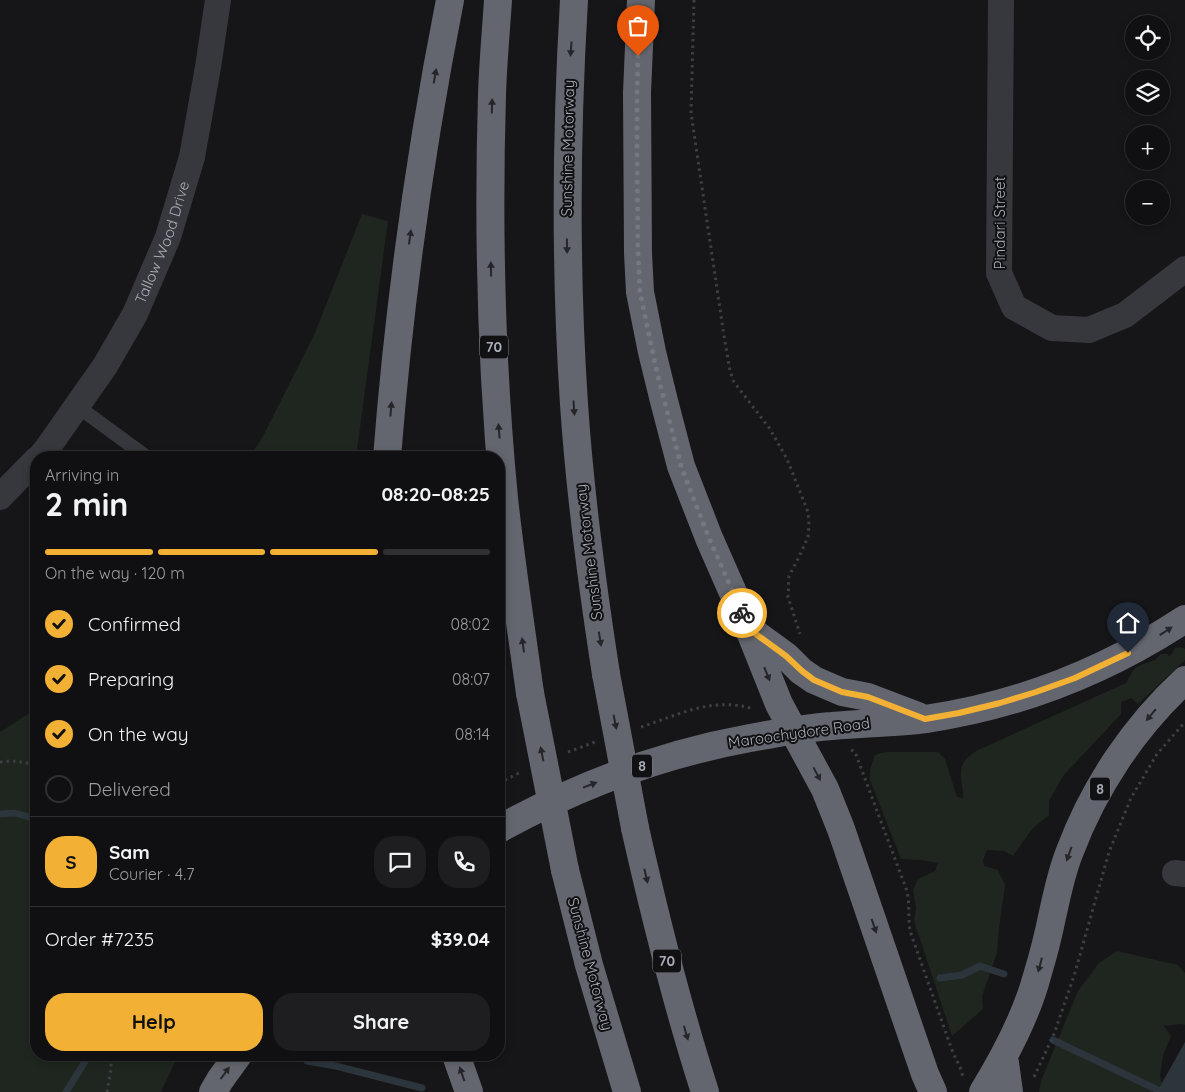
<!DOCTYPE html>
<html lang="en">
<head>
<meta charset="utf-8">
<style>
  body { margin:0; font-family:Quicksand,sans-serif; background:#1e1e20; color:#f1f3f6; height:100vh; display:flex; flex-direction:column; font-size:19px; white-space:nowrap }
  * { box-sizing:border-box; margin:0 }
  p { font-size:16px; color:#9c9d9f }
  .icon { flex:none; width:28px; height:28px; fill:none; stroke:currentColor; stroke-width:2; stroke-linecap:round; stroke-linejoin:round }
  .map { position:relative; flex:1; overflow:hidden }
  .panel { position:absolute; left:30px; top:451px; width:475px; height:610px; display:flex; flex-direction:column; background:#101012; border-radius:20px; box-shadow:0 2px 8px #0003,0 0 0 1px #303032 }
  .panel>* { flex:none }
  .buttons { position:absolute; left:1125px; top:15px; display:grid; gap:10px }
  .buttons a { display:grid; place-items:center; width:45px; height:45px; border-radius:50%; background:#101012; box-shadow:0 2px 8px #0003,0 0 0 1px #303032; font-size:25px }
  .pin { position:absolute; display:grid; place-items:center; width:42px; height:42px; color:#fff; margin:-51px -21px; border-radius:50% 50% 50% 0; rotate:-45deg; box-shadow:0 0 5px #0007 }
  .pin .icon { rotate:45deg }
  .courier { position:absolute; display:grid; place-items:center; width:50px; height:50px; margin:-25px; border:4px solid #f2b134; border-radius:50%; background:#fff; color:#222; box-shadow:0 1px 6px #0007 }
  .headline em { font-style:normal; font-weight:700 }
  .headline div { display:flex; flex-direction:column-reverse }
  .headline { display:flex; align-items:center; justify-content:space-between; height:85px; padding:0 15px }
  h1 { font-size:32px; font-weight:700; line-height:38px }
  .bar { display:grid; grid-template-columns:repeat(4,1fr); gap:8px 5px; align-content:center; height:60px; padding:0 15px }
  .bar i { height:6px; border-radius:4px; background:#303032 }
  .bar .current { background:#f2b134 }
  .bar p { grid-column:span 4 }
  .line { display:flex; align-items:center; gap:12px; padding:0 15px; border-top:1px solid #303032 }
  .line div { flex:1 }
  .round { display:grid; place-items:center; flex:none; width:52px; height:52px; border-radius:20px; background:#1e1e20 }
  ol { padding:0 15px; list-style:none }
  li { display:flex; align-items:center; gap:15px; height:55px }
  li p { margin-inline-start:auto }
  li .icon { padding:5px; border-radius:50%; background:#f2b134; color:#111; stroke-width:4 }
  li:last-child { color:#9c9d9f }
  li i { width:28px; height:28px; border:2px solid #303032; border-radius:50% }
  .primary-button { display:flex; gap:10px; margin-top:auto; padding:10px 15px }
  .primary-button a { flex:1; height:58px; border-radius:20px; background:#f2b134; color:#111; font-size:20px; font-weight:700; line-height:58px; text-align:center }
  .primary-button a+a { background:#1e1e20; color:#f1f3f6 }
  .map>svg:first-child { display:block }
  .green { fill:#1e261f }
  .water { fill:#2c353c }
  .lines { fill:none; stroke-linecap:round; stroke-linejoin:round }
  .stream { stroke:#2c353c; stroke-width:7 }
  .path { stroke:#3d3f44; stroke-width:3; stroke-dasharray:2.5 4; stroke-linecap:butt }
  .lane { stroke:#37383d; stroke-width:14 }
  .street { stroke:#37383d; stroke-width:26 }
  .highway { stroke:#63666e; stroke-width:28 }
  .highway-bridge { stroke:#63666e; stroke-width:28 }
  .oneway { fill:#26262a }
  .done { stroke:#757880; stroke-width:5; stroke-dasharray:0 9 }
  .route { stroke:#f2b134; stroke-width:6 }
  .labels { text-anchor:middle; stroke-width:4; stroke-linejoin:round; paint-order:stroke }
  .shield { fill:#111113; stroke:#7b7e86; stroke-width:1 }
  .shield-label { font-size:14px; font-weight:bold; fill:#a8adb8 }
  .street-label { font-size:15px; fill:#a8adb8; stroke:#111113 }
</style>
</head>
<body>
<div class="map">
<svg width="1185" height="1092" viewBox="0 0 1185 1092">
  <rect width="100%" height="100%" fill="#161618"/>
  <!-- green -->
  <path class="green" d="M 362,214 L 388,221 L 356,457 L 249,457 L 261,440 L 314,335 Z
    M 1180,647 L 1185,649 L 1185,660 L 1138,704 L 1131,698 L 1121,702 L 1121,714 L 1063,776 L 1049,801 L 1049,815 L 1032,829 L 1013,856 L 1004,851 L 987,850 L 983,860 L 984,866 L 998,870 L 1005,885 L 999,928 L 997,953 L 982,996 L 983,1009 L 952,1036 L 914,921 L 916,908 L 913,890 L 918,879 L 935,871 L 938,863 L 920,860 L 901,859 L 870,780 L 870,769 L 875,755 L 886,752 L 938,752 L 945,759 L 957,797 L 963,798 C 964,787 957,773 964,762 C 966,758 972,754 976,751 L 1126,683 L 1134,669 L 1143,664 L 1155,660 L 1161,654 L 1168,654 L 1168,656 L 1171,655 L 1175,648 Z
    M 36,709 L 36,1055 L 179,1055 L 175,1062 L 161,1092 L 0,1092 L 0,732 Z
    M 1117,951 L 1178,965 L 1185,973 L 1185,1025 L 1181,1024 L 1164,1026 L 1171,1036 L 1163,1055 L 1160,1076 L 1162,1083 L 1157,1092 L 1039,1092 L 1041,1081 L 1078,991 L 1099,963 Z"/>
  <!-- water -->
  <path class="water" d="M 1185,1042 L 1185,1092 L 1157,1092 Z"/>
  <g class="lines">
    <!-- stream -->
    <path class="stream" d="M 0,814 L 15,813 L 36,819
      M 940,978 L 962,975 L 980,966 L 1004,974
      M 1053,1040 L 1162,1092
      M 307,1061 L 336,1066 L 422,1088
      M 66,1092 L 89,1055"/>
    <!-- path -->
    <path class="path" d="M 694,0 L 691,113 L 724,336 L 730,371 L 734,382 L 770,429 L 787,459 L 808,512 L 809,524 L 808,537 L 799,557 L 789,576 L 788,597 L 800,634
      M 641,727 C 678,715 714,696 753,709
      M 851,750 L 855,752 L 907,891 C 910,905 908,918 910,931 L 953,1053 L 960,1067 L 963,1077
      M 568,752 L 595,742
      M 0,762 C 13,760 24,762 36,765
      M 499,783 L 521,772
      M 1034,1077 L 1054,1034 L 1074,976 L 1109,852 L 1131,798 L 1157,754 L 1185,722
      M 107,1092 L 111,1069 L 111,1055"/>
    <!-- lane -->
    <path class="lane" d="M 77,406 L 148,458"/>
    <!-- street -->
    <g class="street">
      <path d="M 1001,0 L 999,273 L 1014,307 L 1052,328 L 1089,330 L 1125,315 L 1185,269"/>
      <path id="s1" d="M 39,458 L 46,450 L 105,366 L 135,314 L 168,237 L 192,157 L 208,67 L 218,0"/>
      <path d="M 0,497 L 36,460"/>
      <path d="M 1175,873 L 1185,874"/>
    </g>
    <!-- highway -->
    <path class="highway" d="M 498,0 C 496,31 493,63 492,94 C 488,229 491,364 504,498 C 511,563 521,628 530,693
      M 574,0 C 566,135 565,269 574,404 C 580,494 592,584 606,674
      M 641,0 L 637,93 L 638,253 L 640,292 L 652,352 L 664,401 L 681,466 L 709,538 L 749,629 L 779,704 L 825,789 L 841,829 L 925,1074 L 933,1092
      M 387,458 C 399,303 420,152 450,0
      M 749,629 L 786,656 L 801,671 L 814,680 L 842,692 L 868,697 L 918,716
      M 635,828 C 655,917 677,1005 705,1092
      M 499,829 C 577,786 662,754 750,738 C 777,733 805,728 832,726 C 863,723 895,723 926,719 C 1020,705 1106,671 1185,619
      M 565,870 L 589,965 L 627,1092
      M 456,1055 L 469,1092
      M 1004,1056 L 1009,1092
      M 213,1092 L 220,1080 L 238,1055
      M 983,1092 C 1005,1056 1026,1017 1037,976 C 1043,956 1048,937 1052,917 C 1057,895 1061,873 1070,851 C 1094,787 1134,727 1185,680"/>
    <!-- highway-bridge -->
    <path class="highway-bridge" d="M 606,674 L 635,828
      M 530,693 L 565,870"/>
  </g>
  <!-- one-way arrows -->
  <defs><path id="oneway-solid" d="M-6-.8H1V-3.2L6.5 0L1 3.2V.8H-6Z" transform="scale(1.25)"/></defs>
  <g class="oneway">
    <use href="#oneway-solid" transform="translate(571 49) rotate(94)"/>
    <use href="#oneway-solid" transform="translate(435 76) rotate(-80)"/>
    <use href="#oneway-solid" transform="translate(492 106) rotate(-89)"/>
    <use href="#oneway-solid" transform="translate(410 237) rotate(-82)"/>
    <use href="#oneway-solid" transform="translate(567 246) rotate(89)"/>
    <use href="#oneway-solid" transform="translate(491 269) rotate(-91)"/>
    <use href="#oneway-solid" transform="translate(574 408) rotate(86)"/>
    <use href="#oneway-solid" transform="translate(391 409) rotate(-85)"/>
    <use href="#oneway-solid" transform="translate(499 431) rotate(-95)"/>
    <use href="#oneway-solid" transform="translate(1166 631) rotate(-33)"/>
    <use href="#oneway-solid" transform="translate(600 639) rotate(81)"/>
    <use href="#oneway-solid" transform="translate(523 645) rotate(-98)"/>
    <use href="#oneway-solid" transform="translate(767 674) rotate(68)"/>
    <use href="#oneway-solid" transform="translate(1151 715) rotate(130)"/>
    <use href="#oneway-solid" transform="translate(615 722) rotate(79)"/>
    <use href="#oneway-solid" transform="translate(542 754) rotate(-101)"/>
    <use href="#oneway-solid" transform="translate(817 774) rotate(62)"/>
    <use href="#oneway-solid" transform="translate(590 785) rotate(-21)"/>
    <use href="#oneway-solid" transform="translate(1069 854) rotate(110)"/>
    <use href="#oneway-solid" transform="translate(646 876) rotate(77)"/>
    <use href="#oneway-solid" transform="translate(874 926) rotate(71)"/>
    <use href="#oneway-solid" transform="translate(1040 965) rotate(105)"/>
    <use href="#oneway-solid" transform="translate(686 1033) rotate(74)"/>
    <use href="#oneway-solid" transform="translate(225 1073) rotate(-54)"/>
    <use href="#oneway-solid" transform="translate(462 1074) rotate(-109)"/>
  </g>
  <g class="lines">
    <!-- done -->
    <path class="done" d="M 638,56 L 637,93 L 637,150 L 638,253 L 640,292 L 656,368 L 681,466 L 709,538 L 742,613"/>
    <!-- route -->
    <path class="route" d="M 742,613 L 749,629 L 786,656 L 802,671 L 814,680 L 842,692 L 868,697 L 925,719 L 959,713 L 1000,703 L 1036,692 L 1075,678 L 1128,653"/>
  </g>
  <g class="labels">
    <!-- shield labels -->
    <g class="shield">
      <rect x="480" y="335.5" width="28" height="23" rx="4"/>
      <rect x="632" y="754.5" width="20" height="23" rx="4"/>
      <rect x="1090" y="777.5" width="20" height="23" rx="4"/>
      <rect x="653" y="949.5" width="28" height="23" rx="4"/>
    </g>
    <g class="shield-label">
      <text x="494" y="352">70</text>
      <text x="642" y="771">8</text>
      <text x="1100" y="794">8</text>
      <text x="667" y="966">70</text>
    </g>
    <!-- street labels -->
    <g class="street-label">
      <text transform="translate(568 148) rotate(-89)" y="5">Sunshine Motorway</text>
      <text transform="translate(1000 223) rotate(-90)" y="5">Pindari Street</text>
      <text dy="5" stroke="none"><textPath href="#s1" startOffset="250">Tallow Wood Drive</textPath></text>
      <text transform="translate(589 552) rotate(-97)" y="5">Sunshine Motorway</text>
      <text transform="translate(799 733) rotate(-8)" y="5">Maroochydore Road</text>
      <text transform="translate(590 964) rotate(75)" y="5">Sunshine Motorway</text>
    </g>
  </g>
</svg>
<div class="buttons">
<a><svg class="icon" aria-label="locate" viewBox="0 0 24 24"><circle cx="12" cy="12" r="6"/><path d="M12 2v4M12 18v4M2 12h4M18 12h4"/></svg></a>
<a><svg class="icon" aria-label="layers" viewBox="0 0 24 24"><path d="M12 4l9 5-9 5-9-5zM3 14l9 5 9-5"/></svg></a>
<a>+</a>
<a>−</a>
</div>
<div class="pin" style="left:638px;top:56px;background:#ea580c"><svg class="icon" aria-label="bag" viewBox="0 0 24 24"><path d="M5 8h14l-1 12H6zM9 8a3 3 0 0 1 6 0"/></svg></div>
<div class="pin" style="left:1128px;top:653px;background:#1f2937"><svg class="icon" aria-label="home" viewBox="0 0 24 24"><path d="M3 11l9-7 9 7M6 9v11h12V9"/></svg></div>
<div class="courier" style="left:742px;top:613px"><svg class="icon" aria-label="bike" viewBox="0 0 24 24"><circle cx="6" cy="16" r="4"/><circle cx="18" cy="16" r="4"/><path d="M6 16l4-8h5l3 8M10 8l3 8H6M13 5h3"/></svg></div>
<section class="panel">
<div class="headline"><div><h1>2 min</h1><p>Arriving in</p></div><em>08:20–08:25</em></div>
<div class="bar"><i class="current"></i><i class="current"></i><i class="current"></i><i></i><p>On the way · 120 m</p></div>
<ol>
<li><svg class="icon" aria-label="check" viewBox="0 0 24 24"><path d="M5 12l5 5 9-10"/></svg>Confirmed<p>08:02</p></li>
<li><svg class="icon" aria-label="check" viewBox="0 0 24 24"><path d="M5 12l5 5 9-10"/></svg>Preparing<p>08:07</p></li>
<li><svg class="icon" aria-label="check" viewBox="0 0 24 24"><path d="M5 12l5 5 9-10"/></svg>On the way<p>08:14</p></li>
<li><i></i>Delivered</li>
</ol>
<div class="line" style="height:90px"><b class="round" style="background:#f2b134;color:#111">S</b><div><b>Sam</b><p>Courier · 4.7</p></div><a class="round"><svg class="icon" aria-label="chat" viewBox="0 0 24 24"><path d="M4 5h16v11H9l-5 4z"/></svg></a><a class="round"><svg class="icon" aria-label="phone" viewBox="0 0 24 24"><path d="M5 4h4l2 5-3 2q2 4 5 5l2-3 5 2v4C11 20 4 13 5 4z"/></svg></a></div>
<div class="line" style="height:65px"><div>Order #7235</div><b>$39.04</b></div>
<div class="primary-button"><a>Help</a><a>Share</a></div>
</section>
</div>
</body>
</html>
